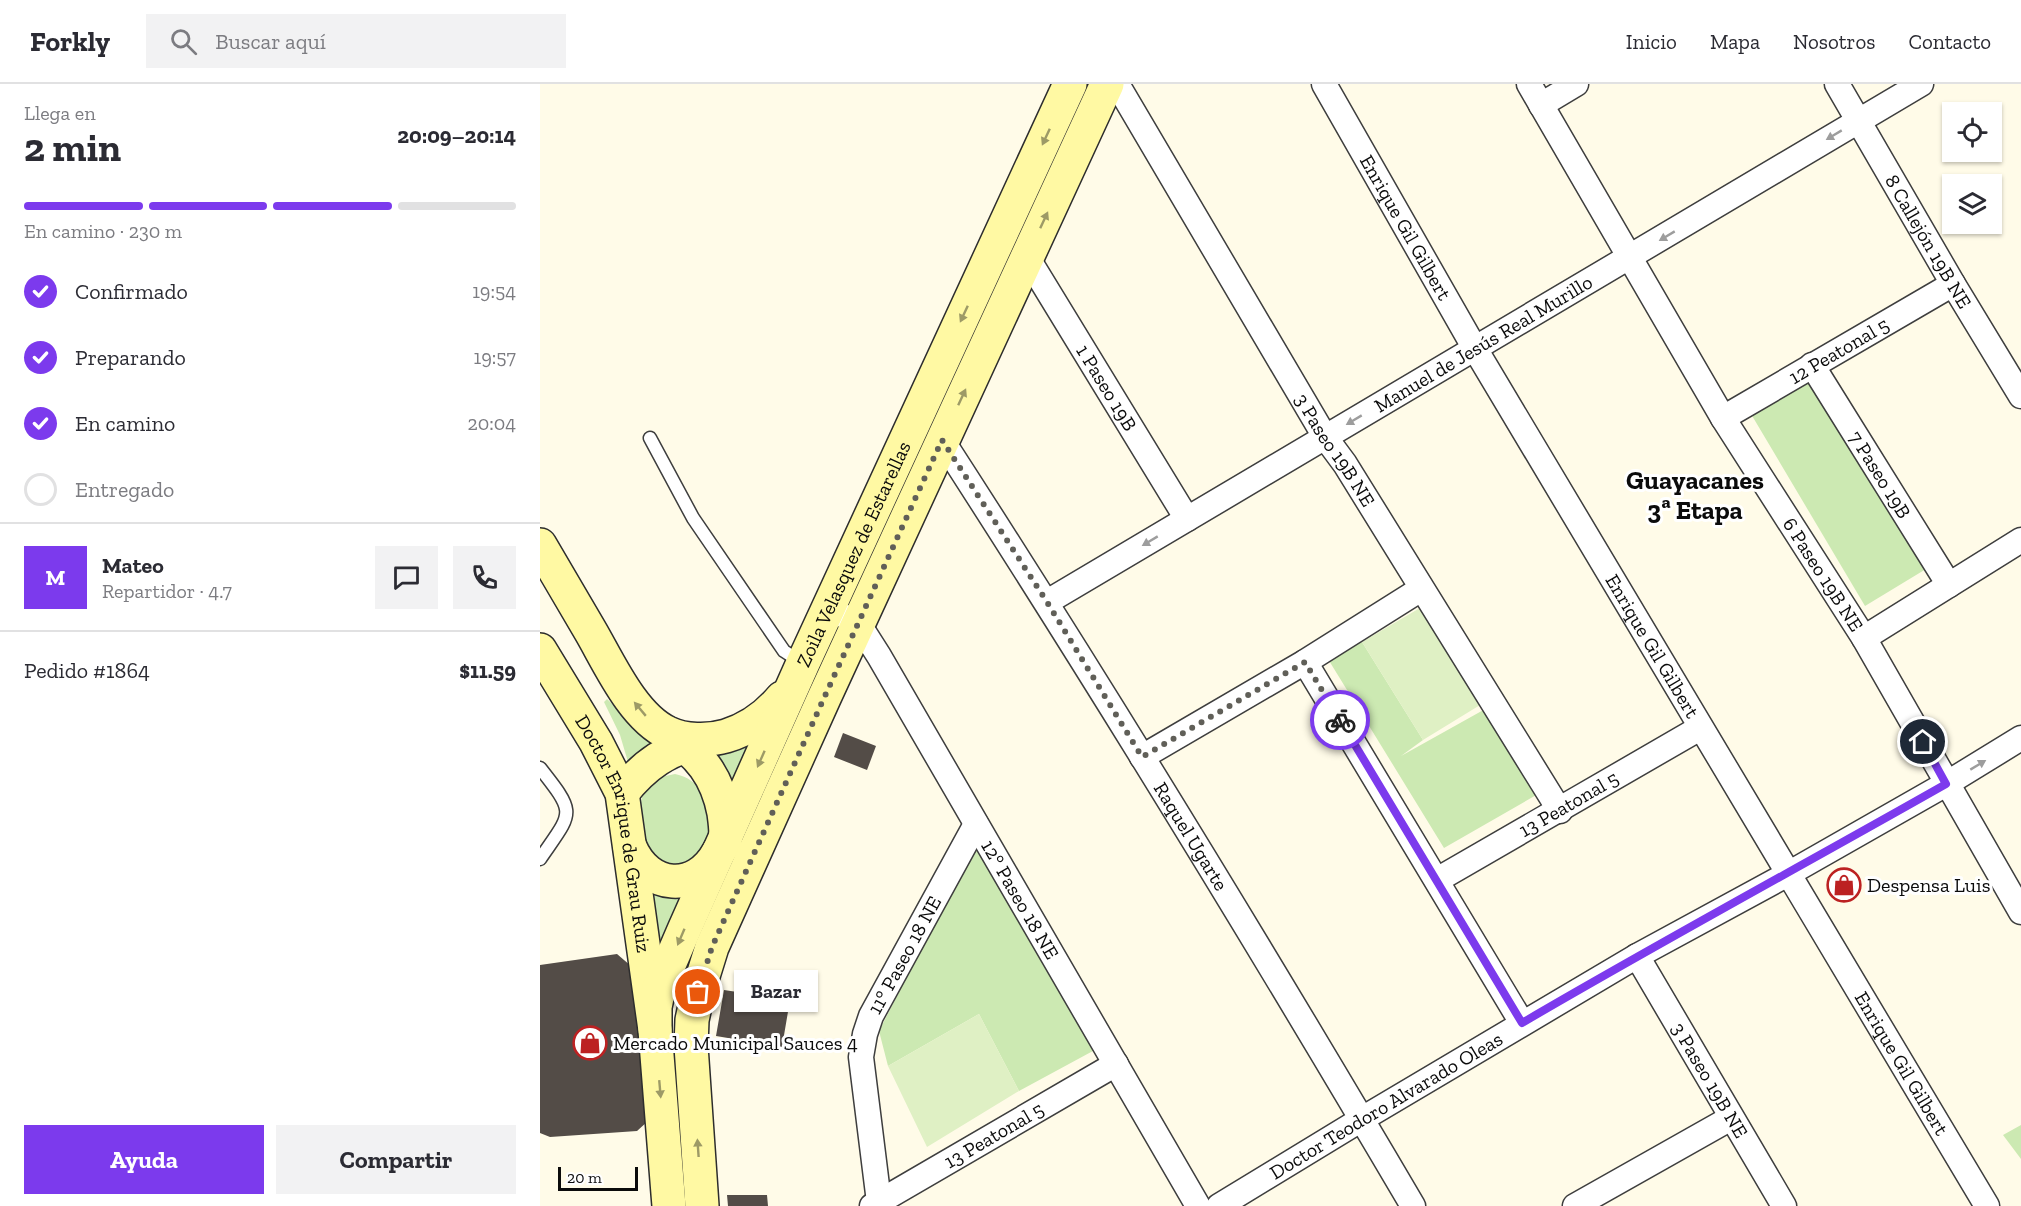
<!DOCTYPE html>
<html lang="es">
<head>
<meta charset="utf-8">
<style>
  body { margin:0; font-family:"Zilla Slab",serif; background:#f2f2f3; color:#2b2b33; height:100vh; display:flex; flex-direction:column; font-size:22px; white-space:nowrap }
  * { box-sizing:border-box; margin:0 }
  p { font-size:20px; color:#7c7c81 }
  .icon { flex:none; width:33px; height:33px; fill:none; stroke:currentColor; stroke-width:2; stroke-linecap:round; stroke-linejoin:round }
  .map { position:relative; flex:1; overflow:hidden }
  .panel { display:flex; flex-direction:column; background:#fff; width:540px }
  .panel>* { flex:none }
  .tools { position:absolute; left:1402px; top:18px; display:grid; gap:12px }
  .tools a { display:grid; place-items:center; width:60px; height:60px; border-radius:0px; background:#fff; box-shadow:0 2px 4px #0004; font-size:30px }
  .scale { position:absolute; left:18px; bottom:15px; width:80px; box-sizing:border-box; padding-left:6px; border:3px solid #0b0b0b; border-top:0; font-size:16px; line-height:21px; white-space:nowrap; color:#0b0b0b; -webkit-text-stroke:4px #fff; paint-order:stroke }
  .pin { position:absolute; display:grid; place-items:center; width:51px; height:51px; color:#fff; margin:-26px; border:3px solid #fff; border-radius:50%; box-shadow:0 2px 6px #0007 }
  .courier { position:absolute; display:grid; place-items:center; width:60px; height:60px; margin:-30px; border:4px solid #7c3aed; border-radius:50%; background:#fff; color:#222; box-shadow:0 2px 8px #0007 }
  .bubble { position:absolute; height:42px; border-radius:0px; background:#fff; box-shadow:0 2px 4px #0004; font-size:20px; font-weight:800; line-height:42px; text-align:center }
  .overview em { font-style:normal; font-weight:800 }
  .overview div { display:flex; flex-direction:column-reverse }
  .overview { display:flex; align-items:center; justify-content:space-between; height:102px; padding:0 24px }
  h1 { font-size:39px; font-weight:800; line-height:45px }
  .bar { display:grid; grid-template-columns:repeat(4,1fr); gap:9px 6px; align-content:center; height:72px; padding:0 24px }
  .bar i { height:8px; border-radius:4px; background:#e1e1e2 }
  .bar .on { background:#7c3aed }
  .bar p { grid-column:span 4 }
  .line { display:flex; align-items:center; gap:15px; padding:0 24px; border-top:2px solid #e1e1e2 }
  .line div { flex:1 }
  .round { display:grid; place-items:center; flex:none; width:63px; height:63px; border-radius:0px; background:#f2f2f3 }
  ol { padding:0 24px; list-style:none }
  li { display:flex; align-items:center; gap:18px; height:66px }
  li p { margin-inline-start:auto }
  li .icon { padding:6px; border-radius:50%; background:#7c3aed; color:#fff; stroke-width:4 }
  li:last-child { color:#7c7c81 }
  li i { width:33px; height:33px; border:3px solid #e1e1e2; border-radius:50% }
  .primary-button { display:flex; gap:12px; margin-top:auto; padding:12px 24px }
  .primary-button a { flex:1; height:69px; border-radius:0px; background:#7c3aed; color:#fff; font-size:24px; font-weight:800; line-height:69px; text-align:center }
  .primary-button a+a { background:#f2f2f3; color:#2b2b33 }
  header { display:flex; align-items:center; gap:36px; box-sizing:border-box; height:84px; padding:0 30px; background:#fff; border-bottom:2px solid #e1e1e2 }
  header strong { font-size:28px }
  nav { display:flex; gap:33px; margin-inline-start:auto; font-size:21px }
  .search { width:420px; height:54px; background:#f2f2f3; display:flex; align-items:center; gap:15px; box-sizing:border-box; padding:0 21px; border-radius:0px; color:#7c7c81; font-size:22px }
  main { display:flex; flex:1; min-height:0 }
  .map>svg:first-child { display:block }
  .green { fill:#cce9b2 }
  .pitch { fill:#dff0c4 }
  .building { fill:#534c47 }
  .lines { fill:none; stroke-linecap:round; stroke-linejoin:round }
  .lane-casing { stroke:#3e3e3e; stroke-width:15 }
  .street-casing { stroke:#3e3e3e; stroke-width:27 }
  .secondary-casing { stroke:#2d2d2d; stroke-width:36 }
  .lane { stroke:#fff; stroke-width:12 }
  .street { stroke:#fff; stroke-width:24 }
  .secondary { stroke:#fff9a3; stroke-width:33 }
  .oneway { fill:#9d9d9d }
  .oneway2 { fill:#9d9a66 }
  .done { stroke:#605f58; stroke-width:6; stroke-dasharray:0 10.8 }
  .route { stroke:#7c3aed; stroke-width:8 }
  .labels { text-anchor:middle; stroke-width:6; stroke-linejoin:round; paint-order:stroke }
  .street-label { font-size:20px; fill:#0b0b0b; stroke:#fff }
  .poi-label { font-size:20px; fill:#0b0b0b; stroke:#fff; text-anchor:start }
  .district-label { font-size:26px; font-weight:bold; fill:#0b0b0b; stroke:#fff }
</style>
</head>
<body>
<header>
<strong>Forkly</strong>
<div class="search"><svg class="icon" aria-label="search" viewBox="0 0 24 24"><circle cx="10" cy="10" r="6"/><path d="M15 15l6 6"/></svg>Buscar aquí</div>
<nav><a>Inicio</a><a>Mapa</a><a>Nosotros</a><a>Contacto</a></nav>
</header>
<main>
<section class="panel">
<div class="overview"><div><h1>2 min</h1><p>Llega en</p></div><em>20:09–20:14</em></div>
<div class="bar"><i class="on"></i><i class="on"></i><i class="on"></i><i></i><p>En camino · 230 m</p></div>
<ol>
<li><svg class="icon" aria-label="check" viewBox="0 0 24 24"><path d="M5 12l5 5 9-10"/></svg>Confirmado<p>19:54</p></li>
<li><svg class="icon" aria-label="check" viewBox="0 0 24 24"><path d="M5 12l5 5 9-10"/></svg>Preparando<p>19:57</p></li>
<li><svg class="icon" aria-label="check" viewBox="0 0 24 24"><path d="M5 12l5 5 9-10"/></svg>En camino<p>20:04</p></li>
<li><i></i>Entregado</li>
</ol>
<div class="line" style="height:108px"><b class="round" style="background:#7c3aed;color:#fff">M</b><div><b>Mateo</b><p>Repartidor · 4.7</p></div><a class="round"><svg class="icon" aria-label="chat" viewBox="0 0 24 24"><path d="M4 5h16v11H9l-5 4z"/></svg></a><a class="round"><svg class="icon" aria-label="phone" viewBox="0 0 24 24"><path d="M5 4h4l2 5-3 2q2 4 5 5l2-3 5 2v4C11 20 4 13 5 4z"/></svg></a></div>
<div class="line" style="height:78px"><div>Pedido #1864</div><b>$11.59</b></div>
<div class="primary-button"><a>Ayuda</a><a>Compartir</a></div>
</section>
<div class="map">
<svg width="1481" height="1122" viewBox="0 0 1481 1122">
  <rect width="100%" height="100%" fill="#fffbe8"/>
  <!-- green -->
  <path class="green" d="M 1273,293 L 1386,485 L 1325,522 L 1211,330 Z
    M 822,558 L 883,656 L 861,672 L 947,624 L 998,710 L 904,764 L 788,575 Z
    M 67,615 L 84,631 L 120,655 L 88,678 L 80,651 L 64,618 Z
    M 209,660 L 191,705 L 167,669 Z
    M 135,690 C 162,696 164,714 174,737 L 159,775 L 133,782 L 108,772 C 103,736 85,698 135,690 Z
    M 437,756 L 564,961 L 479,1007 L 439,930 L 348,982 L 339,947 Z
    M 107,803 L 147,807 L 122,864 L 113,861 Z
    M 1481,1041 L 1481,1075 L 1463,1051 Z"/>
  <!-- pitch -->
  <path class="pitch" d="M 885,521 L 945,618 L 883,656 L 822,558 Z
    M 439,930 L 479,1007 L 387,1063 L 348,982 Z"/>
  <!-- building -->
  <path class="building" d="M 303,649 L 336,662 L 327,686 L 294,673 Z
    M 77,870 L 91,882 L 108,1037 L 97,1047 L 10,1053 L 0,1049 L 0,881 Z
    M 184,906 L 250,916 L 242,963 L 176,952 Z
    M 187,1111 L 227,1111 L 228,1122 L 188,1122 Z"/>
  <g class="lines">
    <!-- lane casing -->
    <g class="lane-casing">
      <path id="lane" d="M 110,354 L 153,434 L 244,567 L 261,578
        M 0,684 C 37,731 33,727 0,775"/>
    </g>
    <!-- street casing -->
    <g class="street-casing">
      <g id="street">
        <path id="s1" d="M 577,0 L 785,353 L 805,380 L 1020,727"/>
        <path id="s2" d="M 784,0 L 934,263 L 1447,1122"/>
        <path id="s3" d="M 989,0 L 1183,334 L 1324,554 L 1481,828"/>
        <path id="s4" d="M 1297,0 L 1413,200 L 1481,312"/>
        <path d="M 1001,21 L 1036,0"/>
        <path id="s5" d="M 487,173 L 647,435"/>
        <path id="s6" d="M 1272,281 L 1409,501"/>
        <path id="s7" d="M 1183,334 L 1413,200"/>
        <path id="s8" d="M 402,356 C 565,608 721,864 873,1122"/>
        <path id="s9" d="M 507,518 L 1381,0"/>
        <path id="s10" d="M 306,533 L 318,539 L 339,572 L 658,1122"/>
        <path d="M 1324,554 L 1481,456"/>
        <path d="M 765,578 L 982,939"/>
        <path d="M 602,673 L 765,578 L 881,505"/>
        <path id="s11" d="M 897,796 L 1160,644"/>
        <path id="s12" d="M 1097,872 L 1244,1122"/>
        <path id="s13" d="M 339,1118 L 321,973 L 325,950 L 331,932 L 436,740"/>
        <path id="s14" d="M 332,1122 L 576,980"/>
        <path id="s15" d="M 679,1122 L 822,1035 L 1097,872 L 1248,790 L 1406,700 L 1481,654"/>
        <path d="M 1035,1122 L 1191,1034"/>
      </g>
    </g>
    <!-- secondary casing -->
    <g class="secondary-casing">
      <g id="secondary">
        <path d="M 0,461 C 17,490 34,519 51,548 C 69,579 93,633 128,649 C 144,657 169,657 186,652 C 209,645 226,633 242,614"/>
        <path id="s16" d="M 0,566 L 56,658 L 82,709 L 115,946 L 129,1122"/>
        <path d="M 82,709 C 104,681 128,664 164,657"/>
        <path d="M 90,763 C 108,806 156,809 178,769 C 180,765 184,761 185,757 C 187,749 185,737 184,729 C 177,692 159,669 127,649"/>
        <path id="s17" d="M 115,946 L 115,923 L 119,904 L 144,846 L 263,579 L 530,0"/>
        <path d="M 162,1122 L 151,962 L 152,936 L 158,908 L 172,863 L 284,614 L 567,0"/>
      </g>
    </g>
    <!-- lane -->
    <use href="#lane" class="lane"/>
    <!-- street -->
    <use href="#street" class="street"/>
    <!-- secondary -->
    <use href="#secondary" class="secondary"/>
  </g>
  <!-- one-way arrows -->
  <defs><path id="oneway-solid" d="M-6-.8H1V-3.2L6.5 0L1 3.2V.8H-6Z" transform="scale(1.5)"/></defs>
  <g class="oneway">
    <use href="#oneway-solid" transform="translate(1294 51) rotate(149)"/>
    <use href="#oneway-solid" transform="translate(1127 152) rotate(149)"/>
    <use href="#oneway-solid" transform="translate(814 336) rotate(149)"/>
    <use href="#oneway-solid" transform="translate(610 457) rotate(149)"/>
    <use href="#oneway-solid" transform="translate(1438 681) rotate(-31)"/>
  </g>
  <g class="oneway2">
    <use href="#oneway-solid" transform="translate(506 53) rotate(115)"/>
    <use href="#oneway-solid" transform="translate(504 136) rotate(-65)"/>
    <use href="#oneway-solid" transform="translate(424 230) rotate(115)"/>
    <use href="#oneway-solid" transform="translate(422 313) rotate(-65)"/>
    <use href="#oneway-solid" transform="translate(100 625) rotate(-130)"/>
    <use href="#oneway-solid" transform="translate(221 675) rotate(114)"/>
    <use href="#oneway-solid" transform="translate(141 853) rotate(113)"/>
    <use href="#oneway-solid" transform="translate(120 1005) rotate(85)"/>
    <use href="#oneway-solid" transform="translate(158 1064) rotate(-94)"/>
  </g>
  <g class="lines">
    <!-- done -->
    <path class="done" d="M 158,908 L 172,863 L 284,614 L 402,356 L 507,518 L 602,673 L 765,578 L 800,636"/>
    <!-- route -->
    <path class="route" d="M 800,636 L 982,939 C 1122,857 1265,780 1406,700 L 1383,658"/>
  </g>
  <!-- icons -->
  <defs>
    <g id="shop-ring" transform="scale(1.725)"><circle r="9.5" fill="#fff" stroke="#bc2122" stroke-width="1.5"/><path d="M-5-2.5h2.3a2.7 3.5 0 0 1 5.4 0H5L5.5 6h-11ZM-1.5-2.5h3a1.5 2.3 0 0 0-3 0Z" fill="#bc2122"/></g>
  </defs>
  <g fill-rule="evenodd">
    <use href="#shop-ring" x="1304" y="801"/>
    <use href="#shop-ring" x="50" y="959"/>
  </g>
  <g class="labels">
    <!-- street labels -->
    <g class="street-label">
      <text dy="7" stroke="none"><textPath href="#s2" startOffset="165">Enrique Gil Gilbert</textPath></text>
      <text dy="7" stroke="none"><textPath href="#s4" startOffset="182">8 Callejón 19B NE</textPath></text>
      <text dy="7" stroke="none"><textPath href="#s9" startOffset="507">Manuel de Jesús Real Murillo</textPath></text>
      <text dy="7" stroke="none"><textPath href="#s7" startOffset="134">12 Peatonal 5</textPath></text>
      <text dy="7" stroke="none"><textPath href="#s5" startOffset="153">1 Paseo 19B</textPath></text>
      <text dy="7" stroke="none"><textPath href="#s1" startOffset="426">3 Paseo 19B NE</textPath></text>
      <text dy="7" stroke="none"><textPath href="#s6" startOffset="129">7 Paseo 19B</textPath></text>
      <text dy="7" stroke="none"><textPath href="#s17" startOffset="518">Zoila Velasquez de Estarellas</textPath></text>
      <text dy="7" stroke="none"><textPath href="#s3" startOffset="572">6 Paseo 19B NE</textPath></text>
      <text dy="7" stroke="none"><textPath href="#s2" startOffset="651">Enrique Gil Gilbert</textPath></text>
      <text dy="7" stroke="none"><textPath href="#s11" startOffset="152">13 Peatonal 5</textPath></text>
      <text dy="7" stroke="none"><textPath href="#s16" startOffset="202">Doctor Enrique de Grau Ruiz</textPath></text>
      <text dy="7" stroke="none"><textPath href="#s8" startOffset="468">Raquel Ugarte</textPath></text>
      <text dy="7" stroke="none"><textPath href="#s10" startOffset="334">12° Paseo 18 NE</textPath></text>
      <text dy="7" stroke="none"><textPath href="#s13" startOffset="258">11° Paseo 18 NE</textPath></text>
      <text dy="7" stroke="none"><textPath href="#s2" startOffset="1137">Enrique Gil Gilbert</textPath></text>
      <text dy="7" stroke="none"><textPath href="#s12" startOffset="144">3 Paseo 19B NE</textPath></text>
      <text dy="7" stroke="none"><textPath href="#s15" startOffset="195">Doctor Teodoro Alvarado Oleas</textPath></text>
      <text dy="7" stroke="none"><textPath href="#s14" startOffset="141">13 Peatonal 5</textPath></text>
    </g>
    <!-- poi labels -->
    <g class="poi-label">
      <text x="1327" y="808">Despensa Luis</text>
      <text x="73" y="966">Mercado Municipal Sauces 4</text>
    </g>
    <!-- district labels -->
    <g class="district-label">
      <text x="1155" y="405">Guayacanes<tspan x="1155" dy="30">3ª Etapa</tspan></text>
    </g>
  </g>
</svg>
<div class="tools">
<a><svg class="icon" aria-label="locate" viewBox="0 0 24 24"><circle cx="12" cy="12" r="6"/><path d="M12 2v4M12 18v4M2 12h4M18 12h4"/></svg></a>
<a><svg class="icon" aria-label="layers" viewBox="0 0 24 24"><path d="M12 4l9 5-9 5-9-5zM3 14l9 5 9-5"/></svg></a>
</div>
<div class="scale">20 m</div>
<div class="pin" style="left:158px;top:908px;background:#ea580c"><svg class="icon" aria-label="bag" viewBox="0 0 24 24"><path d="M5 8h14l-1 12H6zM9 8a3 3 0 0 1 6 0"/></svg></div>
<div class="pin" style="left:1383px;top:658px;background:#1f2937"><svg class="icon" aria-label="home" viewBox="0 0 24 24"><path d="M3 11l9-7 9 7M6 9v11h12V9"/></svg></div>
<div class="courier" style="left:800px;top:636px"><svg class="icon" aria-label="bike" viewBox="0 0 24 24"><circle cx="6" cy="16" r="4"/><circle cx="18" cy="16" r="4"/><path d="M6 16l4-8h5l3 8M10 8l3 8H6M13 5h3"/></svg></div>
<div class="bubble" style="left:194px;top:886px;width:84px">Bazar</div>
</div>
</main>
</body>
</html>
